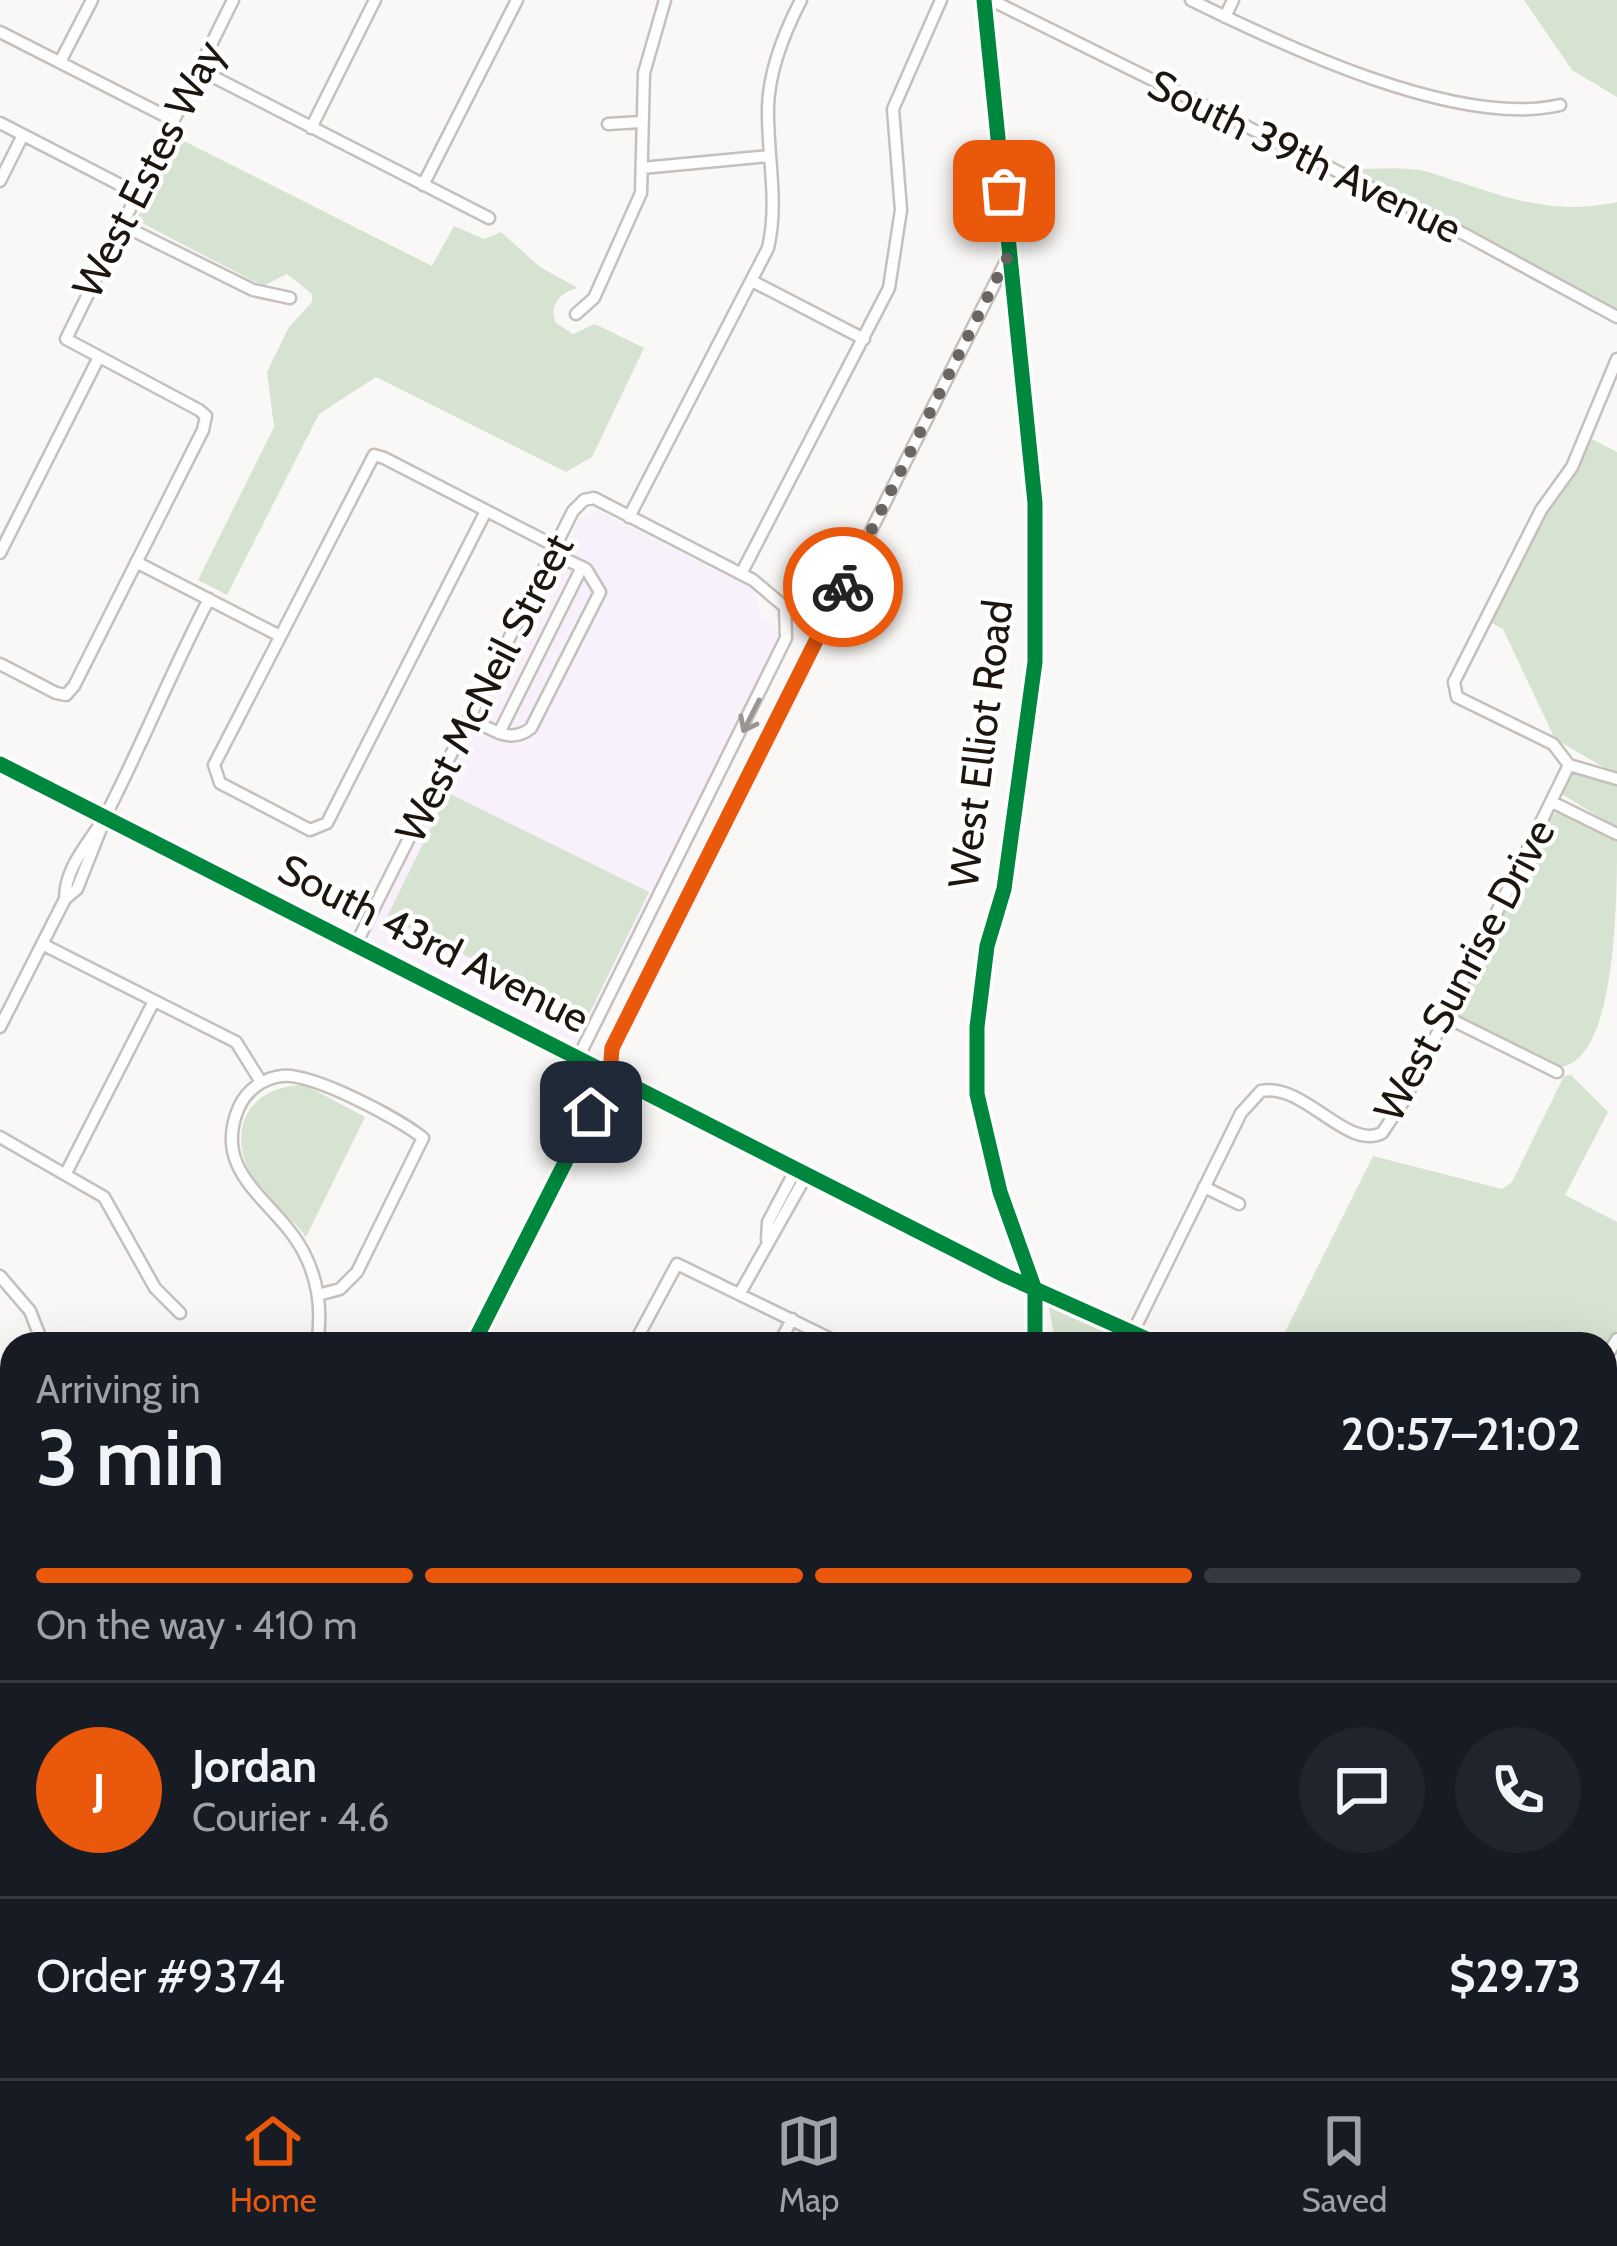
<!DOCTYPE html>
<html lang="en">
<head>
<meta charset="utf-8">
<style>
  body { margin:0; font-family:Cabin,sans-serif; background:#20242c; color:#f1f3f6; height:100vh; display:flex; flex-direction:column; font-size:45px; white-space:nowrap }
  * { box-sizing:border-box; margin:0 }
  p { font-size:39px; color:#9ea1a6 }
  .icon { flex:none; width:66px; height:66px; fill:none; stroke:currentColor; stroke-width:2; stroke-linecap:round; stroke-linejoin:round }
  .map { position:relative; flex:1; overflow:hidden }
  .details { position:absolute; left:0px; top:1332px; width:1617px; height:747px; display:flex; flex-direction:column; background:#171b24; border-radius:36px 36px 0 0; box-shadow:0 12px 48px #0002 }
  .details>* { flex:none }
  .pin { position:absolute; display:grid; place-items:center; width:102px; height:102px; color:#fff; margin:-51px; border-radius:24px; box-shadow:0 6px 18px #0006 }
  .courier { position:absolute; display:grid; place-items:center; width:120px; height:120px; margin:-60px; border:9px solid #ea580c; border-radius:50%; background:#fff; color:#222; box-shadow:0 3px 15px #0007 }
  .summary em { font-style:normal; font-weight:600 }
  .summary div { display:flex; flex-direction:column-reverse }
  .summary { display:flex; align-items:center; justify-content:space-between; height:204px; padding:0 36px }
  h1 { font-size:78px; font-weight:600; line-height:90px }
  .bar { display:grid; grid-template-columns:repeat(4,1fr); gap:18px 12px; align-content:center; height:144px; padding:0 36px }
  .bar i { height:15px; border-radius:9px; background:#363941 }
  .bar .on { background:#ea580c }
  .bar p { grid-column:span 4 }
  .line { display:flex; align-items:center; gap:30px; padding:0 36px; border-top:3px solid #363941 }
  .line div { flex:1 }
  .round { display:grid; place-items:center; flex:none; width:126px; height:126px; border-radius:63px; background:#20242c }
  .tab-bar { display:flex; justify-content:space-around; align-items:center; height:168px; border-top:3px solid #363941; background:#171b24; font-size:33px; color:#9ea1a6 }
  .tab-bar a { display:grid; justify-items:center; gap:6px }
  .tab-bar .on { color:#ea580c }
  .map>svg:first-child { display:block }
  .education { fill:#f8f0fa }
  .green { fill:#d5e3d0 }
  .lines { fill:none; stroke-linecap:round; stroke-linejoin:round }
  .street-casing { stroke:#c5c0bc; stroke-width:15 }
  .secondary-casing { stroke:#c5c0bc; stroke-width:20 }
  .street { stroke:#fefefe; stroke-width:10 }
  .secondary { stroke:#fefefe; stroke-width:15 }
  .cycleway-casing { stroke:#fff; stroke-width:22 }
  .cycleway { stroke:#00873e; stroke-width:15 }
  .oneway { stroke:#999692 }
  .done { stroke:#6a6560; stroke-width:12; stroke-dasharray:0 21.6 }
  .route { stroke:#ea580c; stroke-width:15 }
  .labels { text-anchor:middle; stroke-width:9; stroke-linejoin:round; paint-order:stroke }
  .street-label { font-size:42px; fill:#1d160f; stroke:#fff }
</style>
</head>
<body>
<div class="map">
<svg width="1617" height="2078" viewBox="0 0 1617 2078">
  <rect width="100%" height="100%" fill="#faf8f6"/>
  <!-- education -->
  <path class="education" d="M 598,511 L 754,589 L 761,615 L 777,630 L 781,643 L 578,1044 L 373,940 L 370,931 L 580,517 Z"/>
  <!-- green -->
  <path class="green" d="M 1524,0 L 1617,0 L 1617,97 L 1572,70 Z
    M 178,138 L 432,266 L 454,226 L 484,239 L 501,232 L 540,267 L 578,288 C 561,292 548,305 556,323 L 573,334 L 595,324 L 644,348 L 592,457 L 566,472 L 376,377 L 319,414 L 227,595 L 198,580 L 274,427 L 267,372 L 289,327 L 312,302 L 312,294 L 287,274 L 263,286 L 136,220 Z
    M 1343,169 C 1369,170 1403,165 1428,172 C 1494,192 1546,218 1617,202 L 1617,312 L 1463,227 Z
    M 1590,438 L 1617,452 L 1617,775 L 1555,739 L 1503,629 L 1488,621 L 1544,510 Z
    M 1582,771 L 1617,784 L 1617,828 L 1560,793 L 1570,773 Z
    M 448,793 L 649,892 L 588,1016 L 387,917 Z
    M 1557,812 L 1617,839 C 1617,898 1617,1063 1559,1067 L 1450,1014 L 1549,819 Z
    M 1571,1075 L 1608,1112 L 1565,1195 L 1617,1222 L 1617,1330 L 1605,1350 L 1605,1344 L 1279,1344 L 1373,1156 L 1502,1189 L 1512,1182 L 1564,1076 Z
    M 305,1085 L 365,1117 L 306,1237 C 293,1219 275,1206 261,1189 C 222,1141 242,1085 305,1085 Z
    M 1047,1298 L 1114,1336 L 1116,1344 L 1056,1344 Z
    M 1612,1638 L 1617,1641 L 1617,1862 L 1605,1856 L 1605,1653 Z
    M 1617,1916 L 1617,2078 L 1488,2078 L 1494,2067 L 1605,2067 L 1605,1938 Z
    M 799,2067 L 936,2067 L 935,2078 L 793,2078 Z
    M 948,2067 L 1264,2067 L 1260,2078 L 947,2078 Z
    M 1277,2067 L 1404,2067 L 1420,2078 L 1273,2078 Z"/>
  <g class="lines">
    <!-- street casing -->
    <g class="street-casing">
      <path id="street" d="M 984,0 L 1035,503 L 1035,662 L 1004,889 L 987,946 L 977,1027 L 977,1094 L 1000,1192 L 1035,1290 L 1035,1344
        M 991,0 L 1462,233 L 1617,317
        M 1191,0 C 1282,45 1458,129 1560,105
        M 1225,17 L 1233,0
        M 0,32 L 173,120
        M 60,62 L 92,0
        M 198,69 L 489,218
        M 0,123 L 136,193
        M 608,124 L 641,122
        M 311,128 L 375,0
        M 642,168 L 770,156
        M 0,181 L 23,135
        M 423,185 L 517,0
        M 120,224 L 253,290 L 290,298
        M 752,281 L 864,339
        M 576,314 L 594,298 L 641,193 L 644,73 L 665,0
        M 486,511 L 327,823 L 310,830 L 220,783 L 214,765 L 374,455 L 384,458 L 555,546
        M 629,517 L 768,248 C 779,201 767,156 768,107 C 769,70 784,33 801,0
        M 0,553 L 98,359
        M 136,562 L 280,636
        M 741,574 L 889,288 L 901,210 L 893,109 L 941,0
        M 0,664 L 56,693 L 66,695 L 74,686 L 203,430 L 206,416 L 199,410 L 66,339 L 233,0
        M 470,718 C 491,729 510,745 531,728 L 600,592 L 586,569 L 552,553
        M 499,733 L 582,567
        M 1569,765 L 1553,744 L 1457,697 L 1454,682 L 1541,510 L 1572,467 L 1617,359
        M 1569,765 L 1617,779
        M 1552,802 L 1617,834
        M 65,899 C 65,863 94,839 109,809 C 144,740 173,668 209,599
        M 42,944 L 236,1042 L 261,1082
        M 356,944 L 573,511 L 584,500 L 594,498 L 753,580 L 785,607 L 786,638 L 579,1056
        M 1446,1017 L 1557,1072
        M 0,1027 L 65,899 L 77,889 L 104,821
        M 610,1074 L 1006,1276 L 1158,1344
        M 0,1137 L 104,1197 L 155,1288 L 180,1313
        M 67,1171 L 154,1001
        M 1204,1187 L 1239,1204
        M 767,1240 L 768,1222 L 796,1169
        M 0,1276 L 30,1311 L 43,1344
        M 740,1293 L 807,1174
        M 1133,1332 L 1241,1113 L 1261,1091 C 1304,1082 1347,1151 1382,1133 L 1405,1099 L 1569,765
        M 317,1344 C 322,1313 319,1283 305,1255 C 280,1202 209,1176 239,1107 C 247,1090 263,1078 282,1076 C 313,1073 398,1118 423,1138 L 357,1272 L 340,1289 L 318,1295
        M 473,1344 L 610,1074 L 612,1048 L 1007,259
        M 634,1344 L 677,1264 L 841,1344
        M 779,1344 L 792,1319
        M 1605,1359 L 1617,1339
        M 0,1391 L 12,1386
        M 1605,1568 L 1617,1574
        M 1605,1643 L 1617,1618
        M 0,1690 L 12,1666
        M 0,1854 L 12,1860
        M 0,2044 L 12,2050
        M 46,2067 L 68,2078
        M 468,2067 L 489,2078
        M 99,2078 L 105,2067
        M 638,2078 L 643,2067
        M 768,2078 L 774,2067
        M 942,2078 L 943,2067
        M 1266,2078 L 1271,2067"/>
    </g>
    <!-- secondary casing -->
    <g class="secondary-casing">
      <path id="secondary" d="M 0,764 L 610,1074"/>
    </g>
    <!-- street -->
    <use href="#street" class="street"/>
    <!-- secondary -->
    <use href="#secondary" class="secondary"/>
    <!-- cycleway casing -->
    <g class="cycleway-casing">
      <path id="cycleway" d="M 984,0 L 1035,503 L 1035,662 L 1004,889 L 987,946 L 977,1027 L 977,1094 L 1000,1192 L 1035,1290 L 1035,1344
        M 0,764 L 1006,1276 L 1158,1344
        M 473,1344 L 610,1074"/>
    </g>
    <!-- cycleway -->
    <use href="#cycleway" class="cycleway"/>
  </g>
  <!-- one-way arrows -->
  <defs><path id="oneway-shaft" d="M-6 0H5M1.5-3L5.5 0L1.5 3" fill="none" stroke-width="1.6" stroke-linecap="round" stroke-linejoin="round" transform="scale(3)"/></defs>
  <use class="oneway" href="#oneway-shaft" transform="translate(751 716) rotate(117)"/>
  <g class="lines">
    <!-- done -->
    <path class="done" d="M 843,587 L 1008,256 L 1004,191"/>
    <!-- route -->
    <path class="route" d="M 591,1112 L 610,1074 L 612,1048 L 843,587"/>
  </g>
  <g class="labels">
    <!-- street labels -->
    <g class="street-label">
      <text transform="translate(1305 156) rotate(26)" y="15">South 39th Avenue</text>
      <text transform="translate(148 169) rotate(-63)" y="15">West Estes Way</text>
      <text transform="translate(484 688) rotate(-63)" y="15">West McNeil Street</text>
      <text transform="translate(980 744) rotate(-83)" y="15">West Elliot Road</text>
      <text transform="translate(434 943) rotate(27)" y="15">South 43rd Avenue</text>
      <text transform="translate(1464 970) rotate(-62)" y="15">West Sunrise Drive</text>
    </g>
  </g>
</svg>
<div class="pin" style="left:1004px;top:191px;background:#ea580c"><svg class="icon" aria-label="bag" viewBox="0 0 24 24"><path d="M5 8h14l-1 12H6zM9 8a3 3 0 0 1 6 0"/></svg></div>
<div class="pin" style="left:591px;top:1112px;background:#1f2937"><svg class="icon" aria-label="home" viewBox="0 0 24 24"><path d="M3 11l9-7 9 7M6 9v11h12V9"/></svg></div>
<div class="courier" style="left:843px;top:587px"><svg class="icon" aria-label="bike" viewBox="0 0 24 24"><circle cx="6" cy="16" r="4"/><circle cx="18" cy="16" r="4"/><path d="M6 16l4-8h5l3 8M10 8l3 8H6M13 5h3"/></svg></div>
<section class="details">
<div class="summary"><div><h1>3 min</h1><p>Arriving in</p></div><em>20:57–21:02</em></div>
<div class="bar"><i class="on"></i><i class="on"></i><i class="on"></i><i></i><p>On the way · 410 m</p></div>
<div class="line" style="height:216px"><b class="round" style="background:#ea580c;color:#fff">J</b><div><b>Jordan</b><p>Courier · 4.6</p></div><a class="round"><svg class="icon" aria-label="chat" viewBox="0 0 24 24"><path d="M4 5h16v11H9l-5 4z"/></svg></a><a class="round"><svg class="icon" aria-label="phone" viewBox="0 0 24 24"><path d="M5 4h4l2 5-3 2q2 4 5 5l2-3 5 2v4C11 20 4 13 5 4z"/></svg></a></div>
<div class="line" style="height:156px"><div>Order #9374</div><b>$29.73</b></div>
</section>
</div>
<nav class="tab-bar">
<a class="on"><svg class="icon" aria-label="home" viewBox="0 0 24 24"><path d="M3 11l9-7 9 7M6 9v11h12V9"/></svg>Home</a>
<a><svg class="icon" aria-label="map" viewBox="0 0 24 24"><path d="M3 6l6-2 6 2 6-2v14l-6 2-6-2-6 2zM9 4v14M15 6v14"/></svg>Map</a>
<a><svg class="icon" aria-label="saved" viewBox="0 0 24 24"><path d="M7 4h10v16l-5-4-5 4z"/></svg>Saved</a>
</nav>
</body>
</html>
